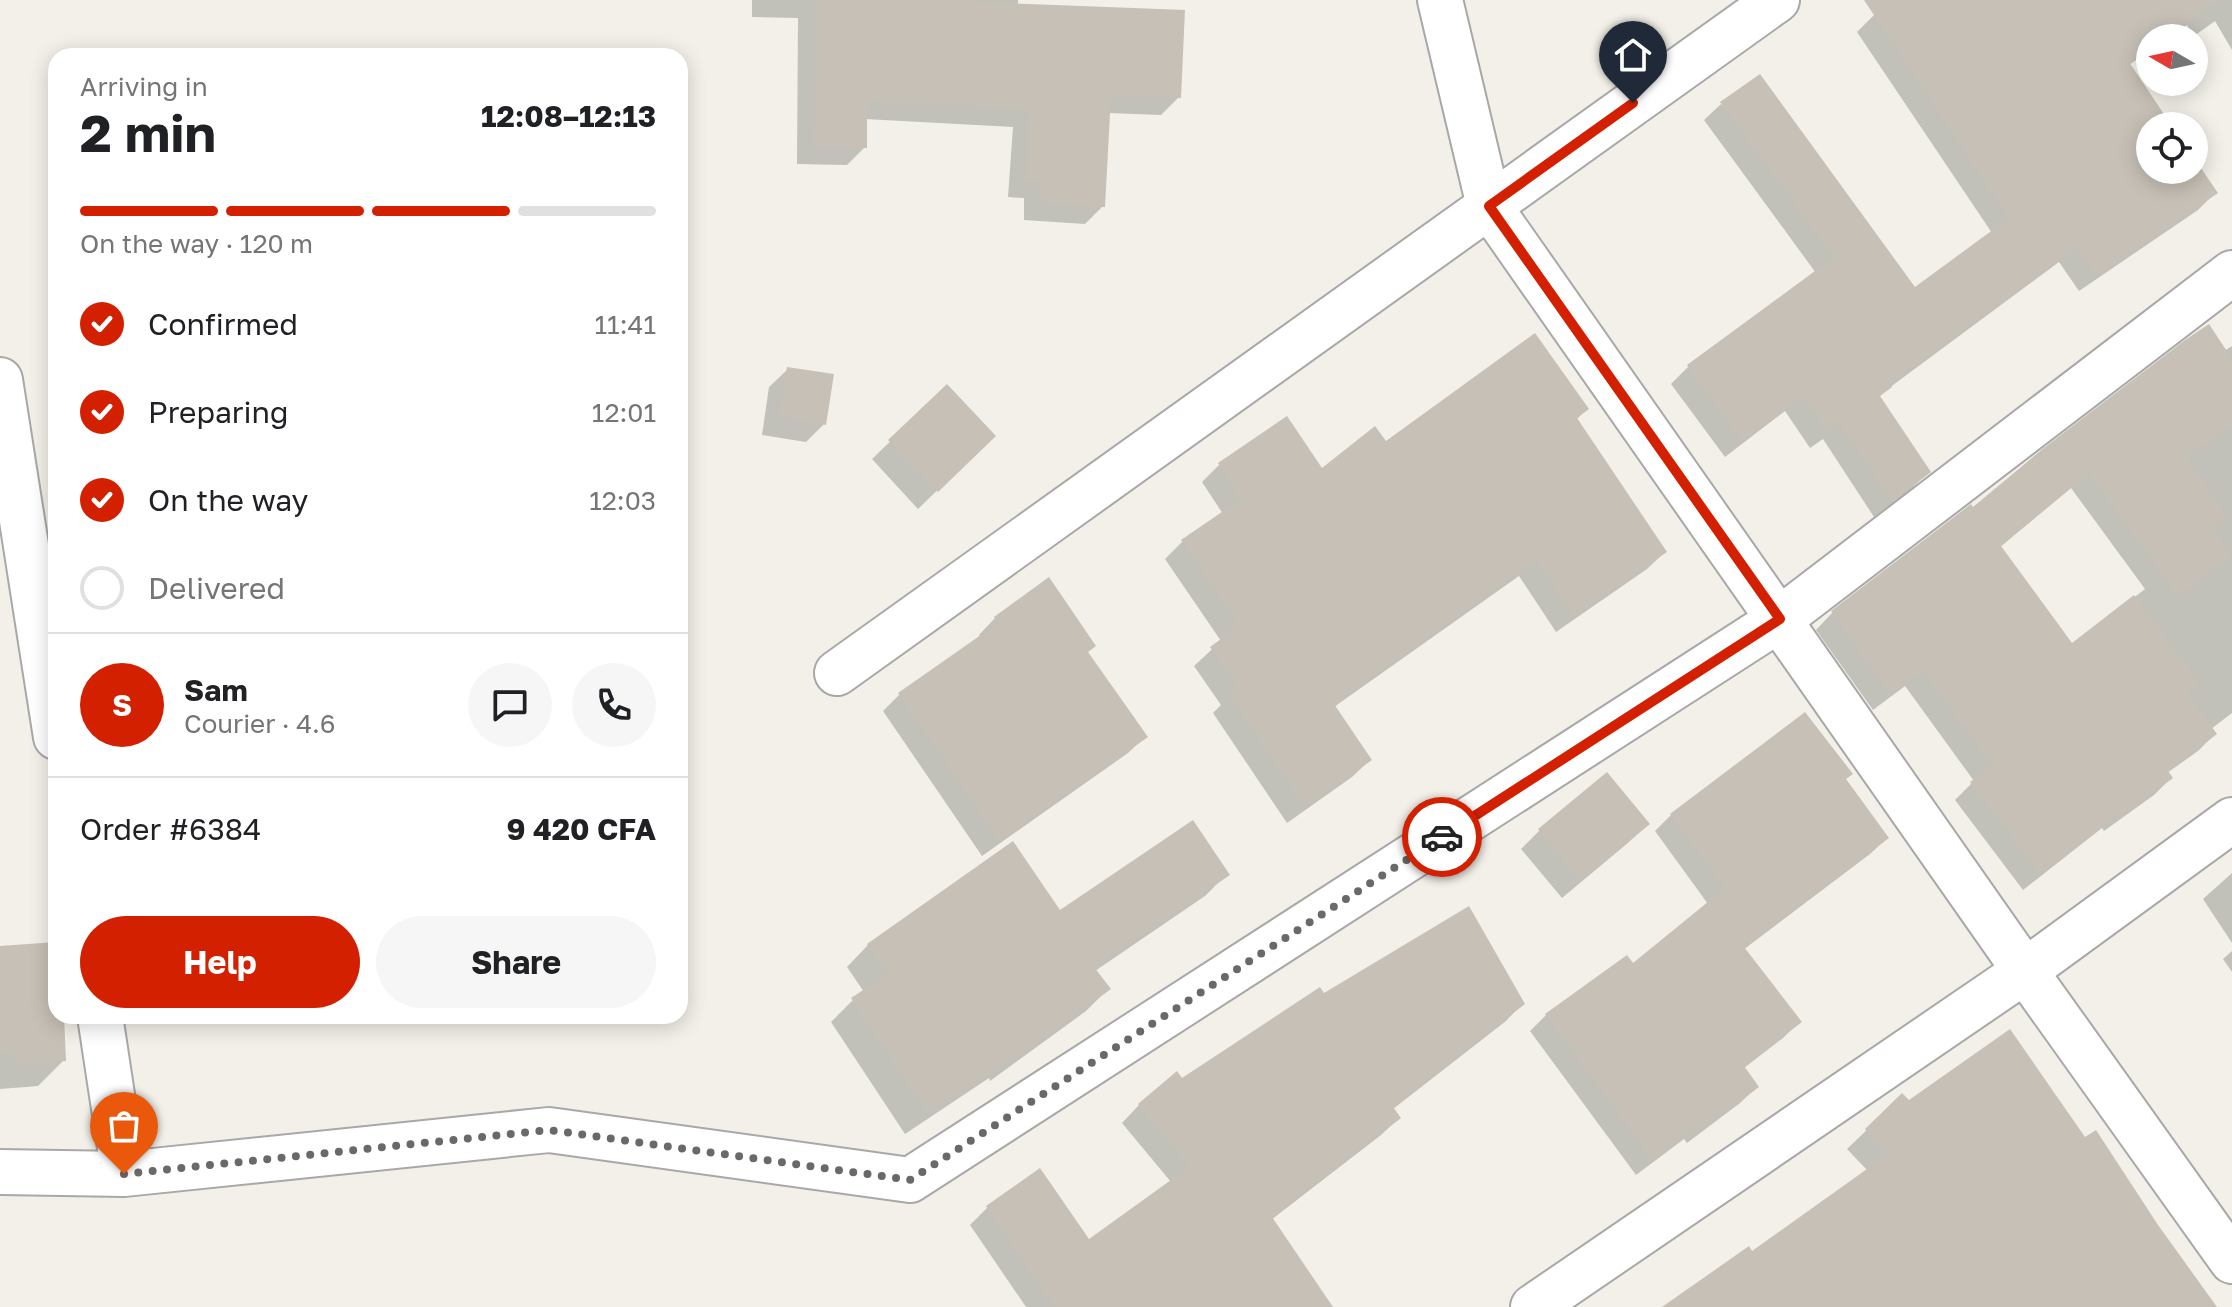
<!DOCTYPE html>
<html lang="en">
<head>
<meta charset="utf-8">
<style>
  body { margin:0; font-family:"Golos Text",sans-serif; background:#f6f6f6; color:#202124; height:100vh; display:flex; flex-direction:column; font-size:30px; white-space:nowrap }
  * { box-sizing:border-box; margin:0 }
  p { font-size:26px; color:#757577 }
  .icon { flex:none; width:44px; height:44px; fill:none; stroke:currentColor; stroke-width:2; stroke-linecap:round; stroke-linejoin:round }
  .map { position:relative; flex:1; overflow:hidden }
  .panel { position:absolute; left:48px; top:48px; width:640px; height:976px; display:flex; flex-direction:column; background:#fff; border-radius:24px; box-shadow:0 4px 20px #0003 }
  .panel>* { flex:none }
  .needle { width:52px; rotate:279deg }
  .tools { position:absolute; left:2136px; top:24px; display:grid; gap:16px }
  .tools a { display:grid; place-items:center; width:72px; height:72px; border-radius:50%; background:#fff; box-shadow:0 4px 20px #0003; font-size:40px }
  .pin { position:absolute; display:grid; place-items:center; width:68px; height:68px; color:#fff; margin:-82px -34px; border-radius:50% 50% 50% 0; rotate:-45deg; box-shadow:0 0 8px #0007 }
  .pin .icon { rotate:45deg }
  .courier { position:absolute; display:grid; place-items:center; width:80px; height:80px; margin:-40px; border:6px solid #d32000; border-radius:50%; background:#fff; color:#222; box-shadow:0 2px 10px #0007 }
  .headline em { font-style:normal; font-weight:700 }
  .headline div { display:flex; flex-direction:column-reverse }
  .headline { display:flex; align-items:center; justify-content:space-between; height:136px; padding:0 32px }
  h1 { font-size:52px; font-weight:700; line-height:60px }
  .bar { display:grid; grid-template-columns:repeat(4,1fr); gap:12px 8px; align-content:center; height:96px; padding:0 32px }
  .bar i { height:10px; border-radius:6px; background:#e0e0e0 }
  .bar .selected { background:#d32000 }
  .bar p { grid-column:span 4 }
  .line { display:flex; align-items:center; gap:20px; padding:0 32px; border-top:2px solid #e0e0e0 }
  .line div { flex:1 }
  .round { display:grid; place-items:center; flex:none; width:84px; height:84px; border-radius:42px; background:#f6f6f6 }
  ol { padding:0 32px; list-style:none }
  li { display:flex; align-items:center; gap:24px; height:88px }
  li p { margin-inline-start:auto }
  li .icon { padding:8px; border-radius:50%; background:#d32000; color:#fff; stroke-width:4 }
  li:last-child { color:#757577 }
  li i { width:44px; height:44px; border:4px solid #e0e0e0; border-radius:50% }
  .action { display:flex; gap:16px; margin-top:auto; padding:16px 32px }
  .action a { flex:1; height:92px; border-radius:48px; background:#d32000; color:#fff; font-size:32px; font-weight:700; line-height:92px; text-align:center }
  .action a+a { background:#f6f6f6; color:#202124 }
  .map>svg:first-child { display:block }
  .shadow { fill:#0003; fill-rule:evenodd }
  .building { fill:#c7c0b6 }
  .lines { fill:none; stroke-linecap:round; stroke-linejoin:round }
  .minor-casing { stroke:#a8a8a8; stroke-width:48 }
  .minor { stroke:#fff; stroke-width:44 }
  .done { stroke:#6a6967; stroke-width:8; stroke-dasharray:0 14.4 }
  .route { stroke:#d32000; stroke-width:10 }
</style>
</head>
<body>
<div class="map">
<svg width="2232" height="1307" viewBox="0 0 2232 1307">
  <rect width="100%" height="100%" fill="#f2f0e8"/>
  <!-- shadow -->
  <path class="shadow" d="M 752,0 L 1018,0 L 1018,5 L 1179,97 L 1161,115 L 1108,113 L 1103,206 L 1085,224 L 1024,220 L 1024,198 L 1008,197 L 1013,127 L 865,119 L 865,147 L 847,165 L 797,164 L 798,18 L 752,17 Z
    M 1895,0 L 2232,0 L 2232,50 L 2215,21 L 2194,36 L 2187,25 L 2168,38 L 2150,38 L 2150,50 L 2129,65 L 2170,126 L 2150,126 L 2150,170 L 2194,170 L 2194,162 L 2215,193 L 2198,210 L 2079,291 L 2059,262 L 1889,388 L 1879,397 L 1928,472 L 1911,489 L 1874,517 L 1823,439 L 1810,448 L 1785,411 L 1725,457 L 1671,384 L 1688,367 L 1816,273 L 1704,120 L 1721,104 L 1915,289 L 1992,233 L 1857,32 L 1874,15 Z
    M 2232,346 L 2232,713 L 2211,729 L 2215,734 L 2198,751 L 2167,773 L 2171,778 L 2154,795 L 2104,831 L 2102,828 L 2023,890 L 1955,800 L 1974,781 L 1905,686 L 1873,710 L 1816,630 L 1832,613 L 1973,510 ZM 2071,488 L 2145,589 L 2072,645 L 2000,547 Z
    M 788,369 L 824,424 L 806,442 L 762,435 L 769,387 Z
    M 947,387 L 993,436 L 918,509 L 872,459 Z
    M 1587,409 L 1576,420 L 1665,552 L 1647,569 L 1556,632 L 1519,576 L 1334,707 L 1370,760 L 1352,777 L 1287,823 L 1213,713 L 1221,705 L 1194,666 L 1221,641 L 1165,559 L 1182,542 L 1223,514 L 1202,482 L 1219,465 L 1286,419 L 1321,471 L 1386,443 Z
    M 995,618 L 1087,653 L 1145,737 L 1128,753 L 982,856 L 883,711 L 900,694 L 981,638 L 979,635 Z
    M 1606,775 L 1647,824 L 1629,842 L 1562,898 L 1521,849 L 1539,831 Z
    M 1844,780 L 1887,838 L 1870,854 L 1743,950 L 1799,1022 L 1783,1038 L 1744,1068 L 1757,1087 L 1740,1103 L 1687,1143 L 1684,1139 L 1636,1175 L 1530,1031 L 1546,1015 L 1633,966 L 1708,904 L 1655,831 L 1671,815 Z
    M 2232,873 L 2232,943 L 2203,899 Z
    M 1227,874 L 1205,896 L 1095,971 L 1108,989 L 1086,1011 L 990,1081 L 989,1078 L 905,1134 L 831,1022 L 853,1000 L 864,992 L 847,967 L 868,945 L 1060,913 Z
    M 56,944 L 56,1016 L 62,1016 L 64,1060 L 38,1086 L 0,1089 L 0,948 Z
    M 2232,951 L 2232,972 L 2223,959 Z
    M 1323,995 L 1523,1003 L 1506,1021 L 1393,1109 L 1399,1118 L 1381,1135 L 1271,1220 L 1330,1307 L 1026,1307 L 970,1225 L 987,1208 L 1040,1171 L 1089,1241 L 1171,1182 L 1122,1123 L 1139,1105 Z
    M 1902,1096 L 1908,1103 L 2084,1140 L 2156,1227 L 2215,1307 L 1665,1307 L 1752,1253 L 1868,1171 L 1847,1149 Z"/>
  <!-- building -->
  <path class="building" d="M 815,0 L 927,0 L 1185,10 L 1181,98 L 1111,95 L 1105,207 L 1041,203 L 1041,181 L 1025,180 L 1030,110 L 867,101 L 867,148 L 814,147 Z
    M 1864,0 L 2219,0 L 2163,38 L 2150,38 L 2150,47 L 2129,62 L 2172,126 L 2150,126 L 2150,170 L 2194,170 L 2194,158 L 2218,193 L 2096,276 L 2077,247 L 1890,384 L 1892,387 L 1880,396 L 1931,472 L 1892,502 L 1840,424 L 1828,432 L 1803,396 L 1742,441 L 1687,365 L 1834,257 L 1720,102 L 1760,74 L 1915,287 L 2009,218 Z
    M 2209,324 L 2232,359 L 2232,426 L 2185,457 L 2228,517 L 2213,528 L 2232,556 L 2178,596 L 2089,473 L 2001,546 L 2072,643 L 2134,595 L 2200,683 L 2186,693 L 2217,734 L 2168,771 L 2173,778 L 2122,816 L 2120,813 L 2041,874 L 1970,782 L 1992,765 L 1923,671 L 1890,694 L 1831,611 L 1971,504 L 1973,507 L 2045,447 L 2185,340 Z
    M 1535,333 L 1589,409 L 1577,418 L 1667,552 L 1574,616 L 1537,560 L 1334,704 L 1372,760 L 1305,807 L 1229,694 L 1239,687 L 1210,647 L 1239,626 L 1181,540 L 1241,499 L 1218,463 L 1287,416 L 1322,468 L 1375,426 L 1386,441 Z
    M 787,367 L 834,374 L 826,425 L 779,417 Z
    M 947,384 L 996,436 L 938,492 L 888,440 Z
    M 1049,577 L 1096,646 L 1088,652 L 1148,737 L 1000,841 L 898,693 L 998,623 L 994,617 Z
    M 1805,712 L 1853,774 L 1846,779 L 1889,838 L 1744,947 L 1802,1022 L 1744,1066 L 1759,1087 L 1704,1128 L 1701,1124 L 1653,1160 L 1545,1014 L 1627,955 L 1633,963 L 1725,888 L 1670,814 Z
    M 1607,772 L 1650,824 L 1581,881 L 1538,829 Z
    M 1193,820 L 1230,875 L 1094,967 L 1111,989 L 1013,1061 L 1011,1058 L 928,1113 L 851,998 L 888,974 L 867,944 L 1013,841 L 1060,910 Z
    M 1469,906 L 1525,1004 L 1393,1107 L 1401,1118 L 1272,1217 L 1333,1307 L 1055,1307 L 986,1206 L 1040,1168 L 1089,1239 L 1189,1167 L 1138,1104 L 1177,1071 L 1182,1078 L 1320,987 L 1324,993 Z
    M 56,942 L 56,1016 L 64,1016 L 66,1061 L 15,1065 L 14,1052 L 0,1053 L 0,946 Z
    M 2010,1029 L 2085,1137 L 2096,1130 L 2158,1225 L 2217,1307 L 1662,1307 L 1749,1246 L 1752,1251 L 1888,1154 L 1865,1129 L 1902,1093 L 1909,1100 Z"/>
  <g class="lines">
    <!-- minor casing -->
    <g class="minor-casing">
      <path id="minor" d="M 1440,0 L 1489,206 L 2025,971 L 2232,1261
        M 0,380 L 56,737
        M 837,673 L 1777,0
        M 100,1016 L 124,1174
        M 0,1172 L 124,1174 L 549,1130 L 910,1180 L 1780,619 L 2232,273
        M 1533,1307 L 2025,971 L 2232,820"/>
    </g>
    <!-- minor -->
    <use href="#minor" class="minor"/>
  </g>
  <g class="lines">
    <!-- done -->
    <path class="done" d="M 124,1174 L 549,1130 L 910,1180 L 1442,837"/>
    <!-- route -->
    <path class="route" d="M 1442,837 L 1780,619 L 1489,206 L 1633,103"/>
  </g>
</svg>
<div class="tools">
<a><svg class="needle" viewBox="-14 -14 28 28"><path d="M0-13l5 13h-10z" fill="#e53935"/><path d="M0 13l5-13h-10z" fill="#757577"/></svg></a>
<a><svg class="icon" aria-label="locate" viewBox="0 0 24 24"><circle cx="12" cy="12" r="6"/><path d="M12 2v4M12 18v4M2 12h4M18 12h4"/></svg></a>
</div>
<div class="pin" style="left:124px;top:1174px;background:#ea580c"><svg class="icon" aria-label="bag" viewBox="0 0 24 24"><path d="M5 8h14l-1 12H6zM9 8a3 3 0 0 1 6 0"/></svg></div>
<div class="pin" style="left:1633px;top:103px;background:#1f2937"><svg class="icon" aria-label="home" viewBox="0 0 24 24"><path d="M3 11l9-7 9 7M6 9v11h12V9"/></svg></div>
<div class="courier" style="left:1442px;top:837px"><svg class="icon" aria-label="car" viewBox="0 0 24 24"><path d="M5 17H2v-5l4-1 3-4h7l3 4 3 1v5h-3M9 17h6M6 11h13"/><circle cx="7" cy="17" r="2"/><circle cx="17" cy="17" r="2"/></svg></div>
<section class="panel">
<div class="headline"><div><h1>2 min</h1><p>Arriving in</p></div><em>12:08–12:13</em></div>
<div class="bar"><i class="selected"></i><i class="selected"></i><i class="selected"></i><i></i><p>On the way · 120 m</p></div>
<ol>
<li><svg class="icon" aria-label="check" viewBox="0 0 24 24"><path d="M5 12l5 5 9-10"/></svg>Confirmed<p>11:41</p></li>
<li><svg class="icon" aria-label="check" viewBox="0 0 24 24"><path d="M5 12l5 5 9-10"/></svg>Preparing<p>12:01</p></li>
<li><svg class="icon" aria-label="check" viewBox="0 0 24 24"><path d="M5 12l5 5 9-10"/></svg>On the way<p>12:03</p></li>
<li><i></i>Delivered</li>
</ol>
<div class="line" style="height:144px"><b class="round" style="background:#d32000;color:#fff">S</b><div><b>Sam</b><p>Courier · 4.6</p></div><a class="round"><svg class="icon" aria-label="chat" viewBox="0 0 24 24"><path d="M4 5h16v11H9l-5 4z"/></svg></a><a class="round"><svg class="icon" aria-label="phone" viewBox="0 0 24 24"><path d="M5 4h4l2 5-3 2q2 4 5 5l2-3 5 2v4C11 20 4 13 5 4z"/></svg></a></div>
<div class="line" style="height:104px"><div>Order #6384</div><b>9 420 CFA</b></div>
<div class="action"><a>Help</a><a>Share</a></div>
</section>
</div>
</body>
</html>
